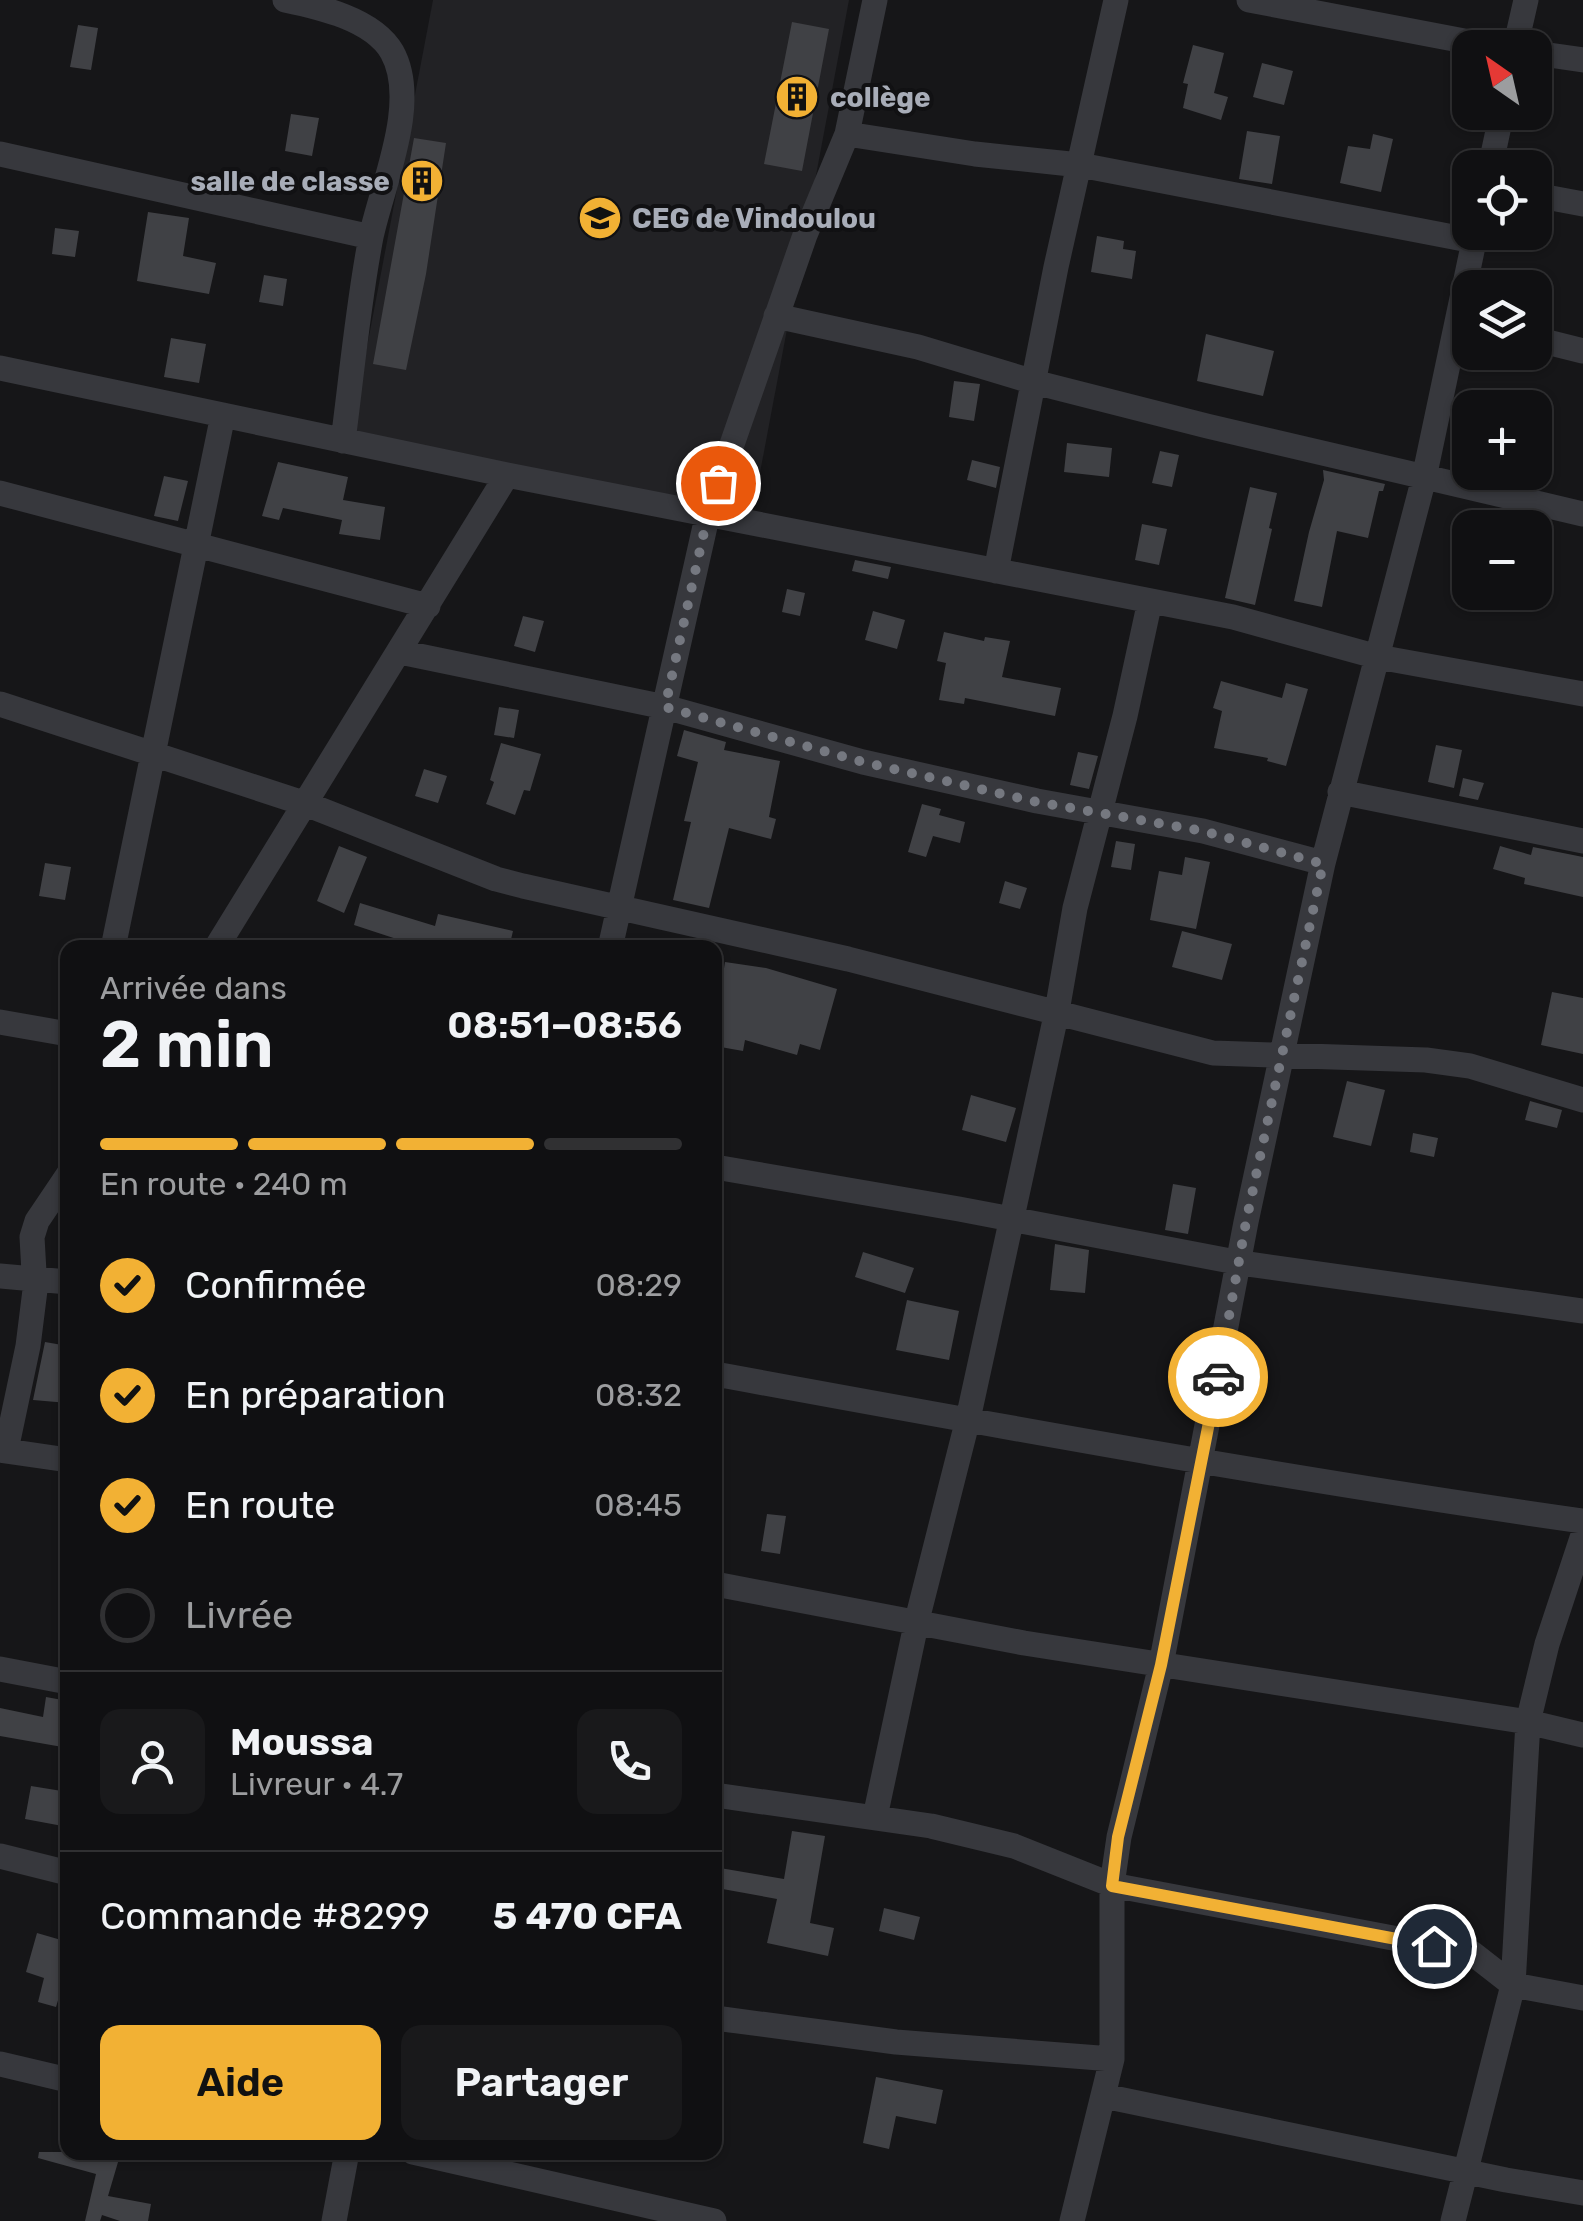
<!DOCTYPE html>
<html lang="fr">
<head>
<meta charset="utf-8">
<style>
  body { margin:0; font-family:Rubik,sans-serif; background:#19191b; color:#f1f3f6; height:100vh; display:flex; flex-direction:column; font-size:38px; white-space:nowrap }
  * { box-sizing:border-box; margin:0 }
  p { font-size:32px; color:#9c9d9f }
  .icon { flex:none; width:55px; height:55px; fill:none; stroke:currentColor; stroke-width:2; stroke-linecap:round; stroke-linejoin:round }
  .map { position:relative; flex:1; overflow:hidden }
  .drawer { position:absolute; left:60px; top:940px; width:662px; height:1220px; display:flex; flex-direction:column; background:#101012; border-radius:20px; box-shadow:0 2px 8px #0004,0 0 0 2px #303032 }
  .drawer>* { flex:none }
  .needle { width:65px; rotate:326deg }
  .controls { position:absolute; left:1452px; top:30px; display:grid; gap:20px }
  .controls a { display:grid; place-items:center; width:100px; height:100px; border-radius:20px; background:#101012; box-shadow:0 2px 8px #0004,0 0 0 2px #303032; font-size:50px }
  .pin { position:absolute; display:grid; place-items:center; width:85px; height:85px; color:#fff; margin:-42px; border:5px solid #fff; border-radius:50%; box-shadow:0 2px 10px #0007 }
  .courier { position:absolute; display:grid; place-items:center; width:100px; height:100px; margin:-50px; border:8px solid #f2b134; border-radius:50%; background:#fff; color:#222; box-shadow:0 2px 12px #0007 }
  .summary em { font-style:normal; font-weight:600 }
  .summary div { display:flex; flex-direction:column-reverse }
  .summary { display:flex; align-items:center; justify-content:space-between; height:170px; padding:0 40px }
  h1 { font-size:65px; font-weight:600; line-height:75px }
  .bar { display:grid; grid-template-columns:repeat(4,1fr); gap:15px 10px; align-content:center; height:120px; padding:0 40px }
  .bar i { height:12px; border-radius:8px; background:#303032 }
  .bar .active { background:#f2b134 }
  .bar p { grid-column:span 4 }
  .line { display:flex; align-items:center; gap:25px; padding:0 40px; border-top:2px solid #303032 }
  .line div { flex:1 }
  .round { display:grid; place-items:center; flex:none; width:105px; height:105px; border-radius:20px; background:#19191b }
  ol { padding:0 40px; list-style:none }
  li { display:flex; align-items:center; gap:30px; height:110px }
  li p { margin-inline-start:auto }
  li .icon { padding:10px; border-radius:50%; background:#f2b134; color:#111; stroke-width:4 }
  li:last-child { color:#9c9d9f }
  li i { width:55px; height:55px; border:5px solid #303032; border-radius:50% }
  .action { display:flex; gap:20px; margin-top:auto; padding:20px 40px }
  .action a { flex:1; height:115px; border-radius:20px; background:#f2b134; color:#111; font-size:40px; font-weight:600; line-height:115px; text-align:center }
  .action a+a { background:#19191b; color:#f1f3f6 }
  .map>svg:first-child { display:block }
  .built { fill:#222225 }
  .building { fill:#404145 }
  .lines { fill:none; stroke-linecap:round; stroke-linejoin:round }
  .minor { stroke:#37383d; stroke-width:25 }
  .done { stroke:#757880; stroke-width:10; stroke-dasharray:0 18 }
  .route { stroke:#f2b134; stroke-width:12 }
  .labels { text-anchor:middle; stroke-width:8; stroke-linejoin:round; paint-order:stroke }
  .poi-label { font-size:28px; font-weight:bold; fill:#a8adb8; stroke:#111113; text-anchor:start }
</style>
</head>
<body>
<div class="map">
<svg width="1583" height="2221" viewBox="0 0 1583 2221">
  <rect width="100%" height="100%" fill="#161618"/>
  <!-- built -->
  <path class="built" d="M 433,0 L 849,0 L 753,510 L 350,436 Z"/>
  <!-- building -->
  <path class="building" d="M 792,22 L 829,29 L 802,171 L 764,164 Z
    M 78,25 L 98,28 L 91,70 L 70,67 Z
    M 1193,45 L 1224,53 L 1214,93 L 1228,97 L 1221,120 L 1183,108 L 1188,84 L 1183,83 Z
    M 1262,63 L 1293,71 L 1284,105 L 1253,97 Z
    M 291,114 L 319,118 L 312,156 L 285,151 Z
    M 1247,131 L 1280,136 L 1272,184 L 1239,179 Z
    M 1373,134 L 1393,139 L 1381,192 L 1340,183 L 1348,146 L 1370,149 Z
    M 414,138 L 446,143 L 426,274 L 406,370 L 373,364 Z
    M 148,212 L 189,218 L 183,256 L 216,263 L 209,294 L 137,281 Z
    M 55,228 L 79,231 L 75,257 L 52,254 Z
    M 1097,236 L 1124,241 L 1123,249 L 1136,251 L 1132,279 L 1091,272 Z
    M 264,275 L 287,279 L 283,306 L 259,302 Z
    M 1206,334 L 1274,351 L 1263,396 L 1197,381 Z
    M 171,338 L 206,344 L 199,383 L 164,377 Z
    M 954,381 L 980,384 L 974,421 L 949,417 Z
    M 1067,443 L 1112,448 L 1109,477 L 1064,472 Z
    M 1160,451 L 1179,455 L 1172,487 L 1152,483 Z
    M 972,460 L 1000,467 L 996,488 L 967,480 Z
    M 278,462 L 348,477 L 343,500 L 385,507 L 380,540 L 339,534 L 342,520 L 283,508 L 279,520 L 262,516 Z
    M 1323,470 L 1385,484 L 1383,491 L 1379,491 L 1368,538 L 1337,531 L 1322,607 L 1294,601 L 1309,532 L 1324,480 Z
    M 164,476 L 188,481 L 178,521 L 154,516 Z
    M 1250,487 L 1277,493 L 1269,528 L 1272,529 L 1255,605 L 1225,598 Z
    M 1142,524 L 1167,529 L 1159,565 L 1135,560 Z
    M 855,560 L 891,567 L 888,579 L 852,571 Z
    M 787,589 L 805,593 L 800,616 L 782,612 Z
    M 873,611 L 905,620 L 897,649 L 865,640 Z
    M 523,616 L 544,621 L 535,652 L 514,646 Z
    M 944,632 L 984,641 L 985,637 L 1010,641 L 1002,677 L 1061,688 L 1055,716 L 965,698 L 964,704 L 939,700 L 946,663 L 937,661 Z
    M 1221,681 L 1282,698 L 1286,683 L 1308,689 L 1286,766 L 1267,761 L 1268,758 L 1214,748 L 1222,711 L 1213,708 Z
    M 499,707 L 519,710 L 514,738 L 494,735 Z
    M 684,730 L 726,742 L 724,750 L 780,761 L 769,817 L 776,819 L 771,839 L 729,828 L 709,908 L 673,900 L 691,822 L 684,821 L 698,762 L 677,756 Z
    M 501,743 L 541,754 L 530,791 L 524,790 L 515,815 L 486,804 L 494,782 L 490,780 Z
    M 1436,745 L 1462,750 L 1454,788 L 1428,782 Z
    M 1078,752 L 1098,756 L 1089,789 L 1070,785 Z
    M 424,769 L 447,776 L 438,803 L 415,796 Z
    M 1463,778 L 1484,783 L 1478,800 L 1459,796 Z
    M 922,804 L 941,809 L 939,815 L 965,822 L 960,843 L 933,836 L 926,857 L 908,852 Z
    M 1116,841 L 1135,844 L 1131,870 L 1111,867 Z
    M 339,846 L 367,857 L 344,913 L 317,901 Z
    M 1500,846 L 1531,855 L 1533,847 L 1583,857 L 1583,897 L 1524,884 L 1525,878 L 1493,869 Z
    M 1185,857 L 1210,862 L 1196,929 L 1150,920 L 1159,871 L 1182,875 Z
    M 45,863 L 71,867 L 65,900 L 39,896 Z
    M 1005,881 L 1027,888 L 1020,909 L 999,903 Z
    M 360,903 L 435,926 L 438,914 L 513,931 L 509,948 L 424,948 L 354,925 Z
    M 1182,931 L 1232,944 L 1222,980 L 1172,967 Z
    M 725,962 L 766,968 L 837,989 L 820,1050 L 800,1044 L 797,1055 L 745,1040 L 743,1051 L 715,1046 L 715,1005 L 718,1006 Z
    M 1552,992 L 1583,998 L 1583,1054 L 1541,1045 Z
    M 1347,1081 L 1385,1090 L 1371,1146 L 1333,1137 Z
    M 971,1095 L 1016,1108 L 1006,1142 L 962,1130 Z
    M 1530,1101 L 1562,1110 L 1557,1128 L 1525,1120 Z
    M 1413,1133 L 1438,1138 L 1434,1157 L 1410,1152 Z
    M 1173,1184 L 1196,1188 L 1188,1234 L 1165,1230 Z
    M 1055,1244 L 1089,1250 L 1085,1293 L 1050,1290 Z
    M 863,1252 L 914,1268 L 905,1293 L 855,1277 Z
    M 907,1300 L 959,1311 L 949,1360 L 896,1350 Z
    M 45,1342 L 68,1346 L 68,1403 L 33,1400 Z
    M 767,1514 L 786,1516 L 780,1554 L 761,1551 Z
    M 46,1697 L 68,1701 L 68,1748 L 0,1736 L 0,1708 L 43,1717 Z
    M 31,1786 L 68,1792 L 68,1827 L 25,1819 Z
    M 792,1831 L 825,1836 L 810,1923 L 834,1928 L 828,1956 L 767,1943 L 777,1899 L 717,1888 L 720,1868 L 784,1879 Z
    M 884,1908 L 920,1917 L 914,1940 L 879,1931 Z
    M 37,1933 L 68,1942 L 68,1967 L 56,2007 L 38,2002 L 44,1978 L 26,1972 Z
    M 876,2077 L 943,2090 L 936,2124 L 896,2116 L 889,2149 L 863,2143 Z
    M 39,2152 L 121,2152 L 108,2196 L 151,2204 L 148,2221 L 120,2221 L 102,2215 L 100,2221 L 85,2221 L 96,2174 L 38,2158 Z"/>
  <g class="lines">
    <!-- minor -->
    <path class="minor" d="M 285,0 C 319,7 373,19 392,52 C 420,102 382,185 371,237 C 358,304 352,373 343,441
      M 1249,0 L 1501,48
      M 1515,48 L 1526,0
      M 1535,53 L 1583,60
      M 847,134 L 975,154 L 1080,165 L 1474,241
      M 0,154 L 371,237
      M 1490,168 L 1502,112
      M 1535,195 L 1583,204
      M 776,316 L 918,347 L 1034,382 L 1207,426 L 1583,514
      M 1535,339 L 1583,351
      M 0,368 L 507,475 L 1233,617 L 1378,657 L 1583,694
      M 0,493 L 428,606
      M 996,571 L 1056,267 L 1116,0
      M 400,652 L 665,707 L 863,762 L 1037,801 L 1203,831 L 1323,863
      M 0,704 L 306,804 L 496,879 L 523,886 L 848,959 L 1213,1053 L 1426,1060 L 1470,1066 L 1583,1100
      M 1340,792 L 1583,841
      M 113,948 L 223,415
      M 216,948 L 507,475
      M 610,948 L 708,513 L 805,235 L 847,134 L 875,0
      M 0,1022 L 68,1034
      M 715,1167 L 959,1209 L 1241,1263 L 1583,1311
      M 0,1276 L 68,1282
      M 715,1374 C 1004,1427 1292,1480 1583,1521
      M 0,1450 L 68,1460
      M 6,1450 L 28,1346 L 35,1290 L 32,1237 L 37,1221 L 68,1175
      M 715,1584 L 1024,1643 L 1528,1722 L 1583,1735
      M 0,1669 L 68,1682
      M 715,1795 L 931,1826 L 1014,1846 L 1112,1885 L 1472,1953 L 1513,1985 L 1583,1998
      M 875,1817 L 917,1620 L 968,1419 L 1057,1011 L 1075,908 L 1125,716 L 1150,601
      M 0,1856 L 68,1873
      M 715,2018 L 896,2042 L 1112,2059
      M 0,2064 L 68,2080
      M 1104,2096 L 1506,2180 L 1583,2193
      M 413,2152 L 714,2221
      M 334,2221 L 347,2152
      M 1072,2221 L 1112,2059 L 1112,1885 L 1119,1837 L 1161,1665 L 1246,1222 L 1323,863 L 1424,478 L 1476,232
      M 1453,2221 L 1513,1985 L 1528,1722 L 1547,1644 L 1583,1535"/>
  </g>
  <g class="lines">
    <!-- done -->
    <path class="done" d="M 718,483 L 708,514 L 665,707 L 863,762 L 1037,802 L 1203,831 L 1323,864 L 1246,1222 L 1218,1377"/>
    <!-- route -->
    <path class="route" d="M 1218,1377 L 1161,1665 L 1118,1837 L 1112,1886 L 1434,1946"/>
  </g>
  <!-- icons -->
  <defs>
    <g id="building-disc" transform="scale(2.25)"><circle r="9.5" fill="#f2b134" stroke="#111113"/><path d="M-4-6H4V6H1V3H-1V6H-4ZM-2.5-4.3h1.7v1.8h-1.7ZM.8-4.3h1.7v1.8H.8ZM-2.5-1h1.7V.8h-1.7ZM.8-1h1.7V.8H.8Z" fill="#111"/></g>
    <g id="school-disc" transform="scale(2.25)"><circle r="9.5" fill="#f2b134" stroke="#111113"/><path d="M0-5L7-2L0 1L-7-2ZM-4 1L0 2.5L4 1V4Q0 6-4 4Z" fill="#111"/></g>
  </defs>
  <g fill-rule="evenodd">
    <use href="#building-disc" x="797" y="97"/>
    <use href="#building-disc" x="422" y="181"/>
    <use href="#school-disc" x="600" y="218"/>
  </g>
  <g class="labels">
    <!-- poi labels -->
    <g class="poi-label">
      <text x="830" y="107">collège</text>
      <text x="390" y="191" text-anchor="end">salle de classe</text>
      <text x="632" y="228">CEG de Vindoulou</text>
    </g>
  </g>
</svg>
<div class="controls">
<a><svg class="needle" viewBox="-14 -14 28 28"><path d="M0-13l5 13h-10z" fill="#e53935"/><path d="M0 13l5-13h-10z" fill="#9c9d9f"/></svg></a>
<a><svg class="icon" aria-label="locate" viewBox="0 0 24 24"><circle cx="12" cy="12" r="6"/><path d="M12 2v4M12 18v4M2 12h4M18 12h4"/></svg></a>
<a><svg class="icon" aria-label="layers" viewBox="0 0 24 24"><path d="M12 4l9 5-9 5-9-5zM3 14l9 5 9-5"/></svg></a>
<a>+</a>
<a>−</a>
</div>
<div class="pin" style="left:718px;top:483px;background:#ea580c"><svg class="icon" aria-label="bag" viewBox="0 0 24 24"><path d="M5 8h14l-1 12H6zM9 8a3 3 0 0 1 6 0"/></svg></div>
<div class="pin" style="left:1434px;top:1946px;background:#1f2937"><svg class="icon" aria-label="home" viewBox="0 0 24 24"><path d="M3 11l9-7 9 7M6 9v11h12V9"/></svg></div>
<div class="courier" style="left:1218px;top:1377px"><svg class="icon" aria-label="car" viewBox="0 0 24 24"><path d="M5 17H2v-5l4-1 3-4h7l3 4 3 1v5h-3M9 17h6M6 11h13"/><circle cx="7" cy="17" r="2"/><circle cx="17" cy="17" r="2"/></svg></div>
<section class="drawer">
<div class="summary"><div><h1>2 min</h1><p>Arrivée dans</p></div><em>08:51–08:56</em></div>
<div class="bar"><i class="active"></i><i class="active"></i><i class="active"></i><i></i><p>En route · 240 m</p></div>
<ol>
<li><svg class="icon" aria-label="check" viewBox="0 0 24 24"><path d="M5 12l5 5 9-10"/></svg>Confirmée<p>08:29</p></li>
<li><svg class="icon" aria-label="check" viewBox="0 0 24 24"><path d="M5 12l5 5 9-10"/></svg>En préparation<p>08:32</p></li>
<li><svg class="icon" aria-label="check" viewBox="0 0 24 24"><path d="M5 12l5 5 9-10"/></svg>En route<p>08:45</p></li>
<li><i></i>Livrée</li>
</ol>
<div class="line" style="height:180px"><a class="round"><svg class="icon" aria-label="person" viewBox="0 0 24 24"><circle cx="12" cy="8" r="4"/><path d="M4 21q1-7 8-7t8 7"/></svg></a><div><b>Moussa</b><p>Livreur · 4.7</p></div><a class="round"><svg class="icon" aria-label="phone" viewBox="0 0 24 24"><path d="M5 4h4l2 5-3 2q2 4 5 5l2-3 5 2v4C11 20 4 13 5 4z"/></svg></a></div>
<div class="line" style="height:130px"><div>Commande #8299</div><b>5 470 CFA</b></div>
<div class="action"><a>Aide</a><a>Partager</a></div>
</section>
</div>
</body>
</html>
